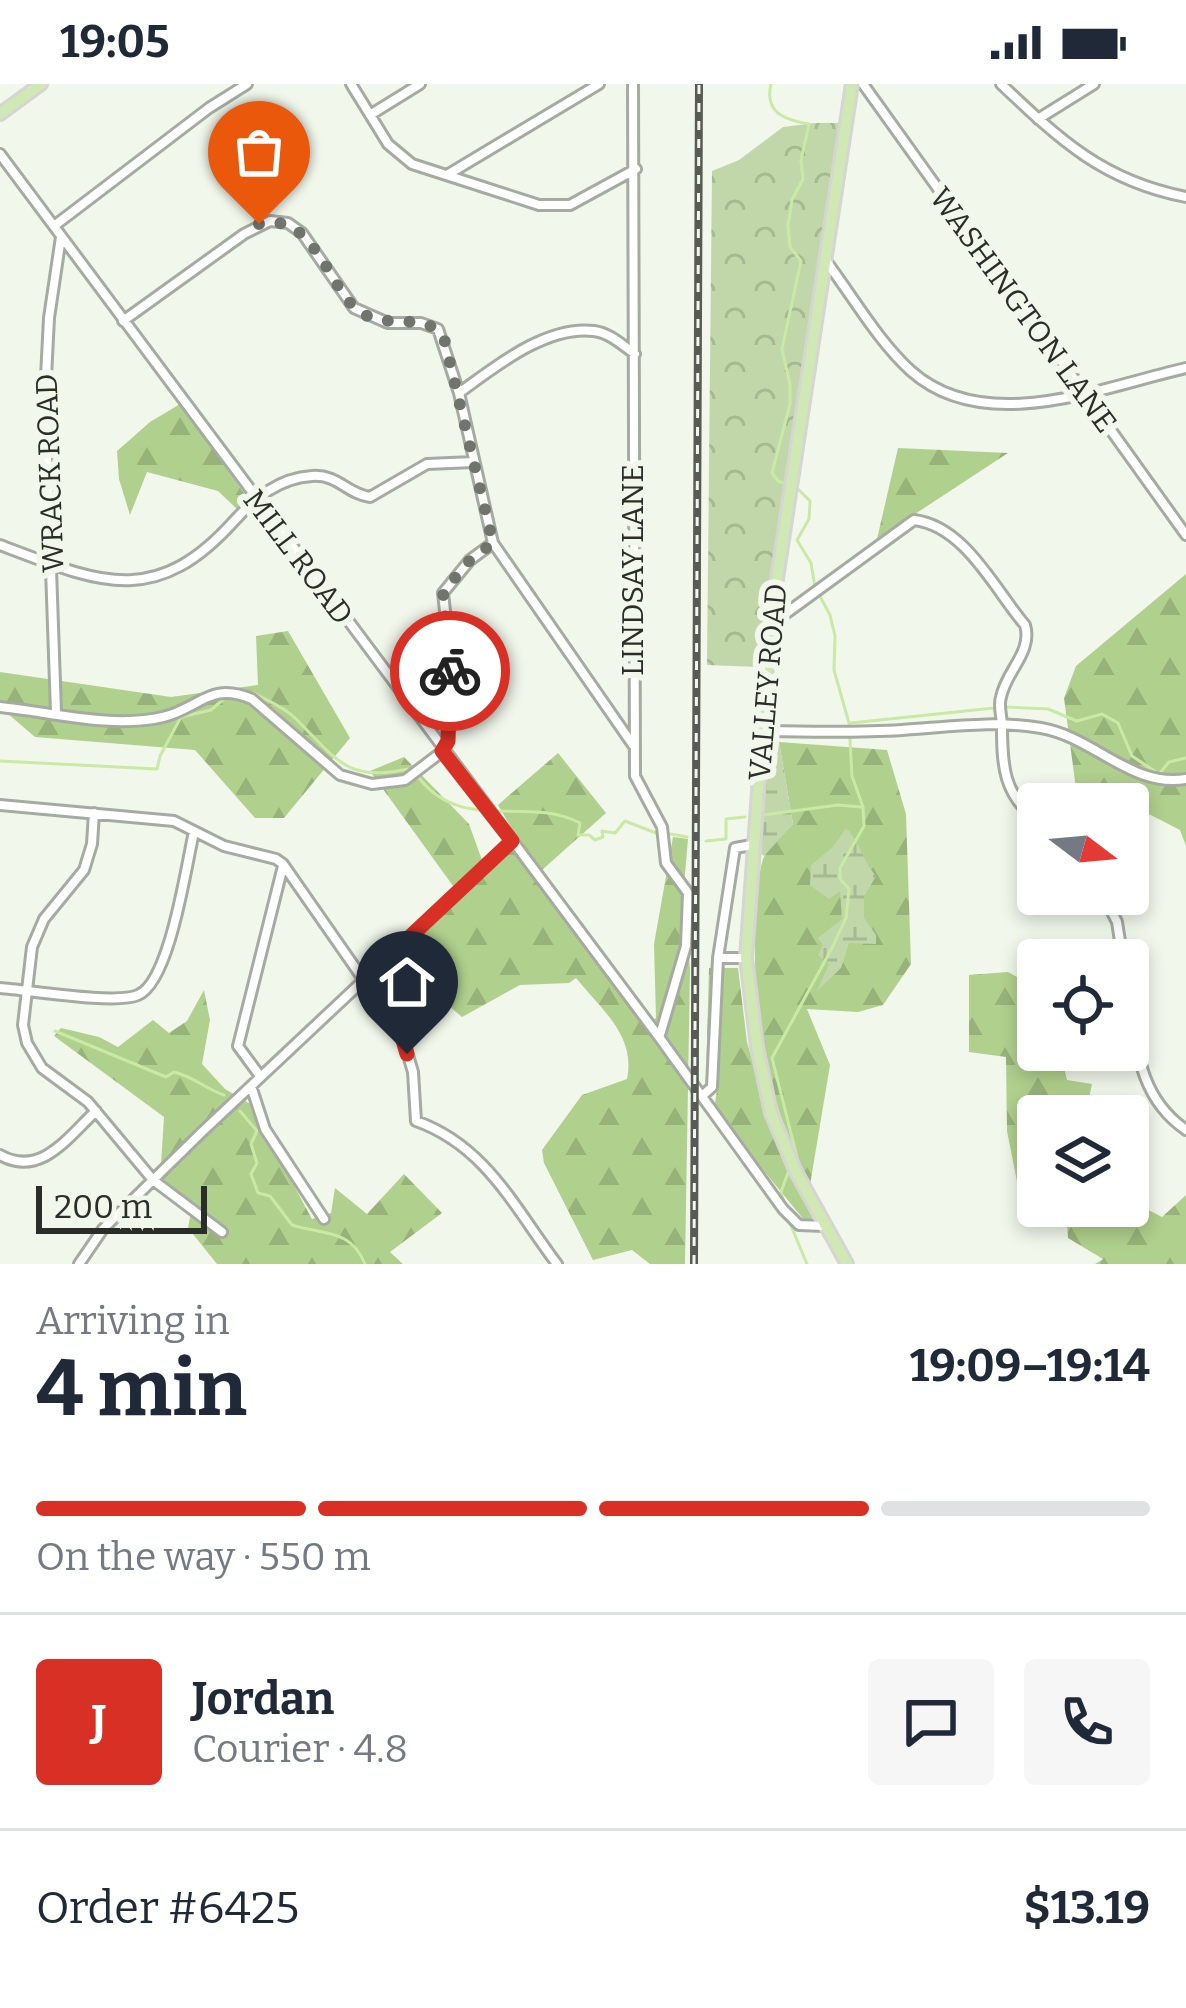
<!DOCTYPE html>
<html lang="en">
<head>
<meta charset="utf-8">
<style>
  body { margin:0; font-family:Bitter,serif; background:#f6f6f7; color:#1f2937; height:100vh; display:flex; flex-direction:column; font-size:45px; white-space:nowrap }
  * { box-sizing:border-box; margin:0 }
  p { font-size:39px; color:#747a83 }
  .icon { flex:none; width:66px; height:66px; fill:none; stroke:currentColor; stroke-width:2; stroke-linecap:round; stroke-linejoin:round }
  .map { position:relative; height:1180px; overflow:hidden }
  .sheet { display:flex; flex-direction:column; background:#fff; flex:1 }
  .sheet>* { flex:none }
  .needle { width:78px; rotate:106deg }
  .tools { position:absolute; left:1017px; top:699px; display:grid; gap:24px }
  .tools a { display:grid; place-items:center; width:132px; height:132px; border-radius:12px; background:#fff; box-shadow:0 6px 18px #0003; font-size:60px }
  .scale { position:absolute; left:36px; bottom:30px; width:171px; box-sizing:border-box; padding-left:12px; border:6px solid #2b2d29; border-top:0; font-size:33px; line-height:42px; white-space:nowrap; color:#2b2d29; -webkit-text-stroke:9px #f1f7eb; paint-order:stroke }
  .pin { position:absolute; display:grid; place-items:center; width:102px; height:102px; color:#fff; margin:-123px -51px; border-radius:50% 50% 50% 0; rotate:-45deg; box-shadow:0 0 12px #0007 }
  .pin .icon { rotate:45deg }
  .courier { position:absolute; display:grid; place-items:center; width:120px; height:120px; margin:-60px; border:9px solid #d93025; border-radius:50%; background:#fff; color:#222; box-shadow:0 3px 15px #0007 }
  .overview em { font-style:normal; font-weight:700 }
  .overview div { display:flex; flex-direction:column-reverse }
  .overview { display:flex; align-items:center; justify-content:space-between; height:204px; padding:0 36px }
  h1 { font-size:78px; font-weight:700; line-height:90px }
  .bar { display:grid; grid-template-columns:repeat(4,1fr); gap:18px 12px; align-content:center; height:144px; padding:0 36px }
  .bar i { height:15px; border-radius:9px; background:#e0e1e3 }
  .bar .selected { background:#d93025 }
  .bar p { grid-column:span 4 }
  .line { display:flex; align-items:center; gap:30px; padding:0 36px; border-top:3px solid #e0e1e3 }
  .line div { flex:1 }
  .round { display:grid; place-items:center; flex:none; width:126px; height:126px; border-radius:12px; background:#f6f6f7 }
  .status { display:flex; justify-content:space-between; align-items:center; height:84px; padding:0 60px; background:#fff; direction:ltr }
  .status svg { height:33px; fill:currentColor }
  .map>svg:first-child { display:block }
  .forest { fill:url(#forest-firs) }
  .wetland { fill:url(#wetland-marsh) }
  .park { fill:url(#park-crowns) }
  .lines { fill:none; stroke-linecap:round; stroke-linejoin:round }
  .stream { stroke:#c9e9a5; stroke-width:3 }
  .minor-casing { stroke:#a5aba0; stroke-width:14 }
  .major-casing { stroke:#d5d5d4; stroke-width:16 }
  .minor { stroke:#fff; stroke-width:8 }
  .major { stroke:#d0e8b4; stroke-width:10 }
  .rail-casing { stroke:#585b55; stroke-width:8 }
  .rail { stroke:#f1f7eb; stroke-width:3; stroke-dasharray:9; stroke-linecap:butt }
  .done { stroke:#70746d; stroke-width:12; stroke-dasharray:0 21.6 }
  .route { stroke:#d93025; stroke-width:15 }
  .labels { text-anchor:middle; stroke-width:12; stroke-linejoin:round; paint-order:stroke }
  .street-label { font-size:30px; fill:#2b2d29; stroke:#f1f7eb }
</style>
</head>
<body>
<div class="status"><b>19:05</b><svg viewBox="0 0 49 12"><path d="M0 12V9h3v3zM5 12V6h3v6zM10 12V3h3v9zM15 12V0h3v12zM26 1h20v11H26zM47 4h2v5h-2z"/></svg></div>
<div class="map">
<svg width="1186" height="1180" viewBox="0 0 1186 1180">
  <defs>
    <pattern id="forest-firs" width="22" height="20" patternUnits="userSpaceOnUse" patternTransform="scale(3)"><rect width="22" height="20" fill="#b0d08d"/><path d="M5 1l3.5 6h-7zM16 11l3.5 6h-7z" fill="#98b37a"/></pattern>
    <pattern id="wetland-marsh" width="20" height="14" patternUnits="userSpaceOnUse" patternTransform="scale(3)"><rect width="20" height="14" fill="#c1d7aa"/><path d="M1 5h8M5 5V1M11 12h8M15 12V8" fill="none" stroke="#a6b992"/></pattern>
    <pattern id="park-crowns" width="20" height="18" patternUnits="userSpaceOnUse" patternTransform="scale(3)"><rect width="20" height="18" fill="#c1d7aa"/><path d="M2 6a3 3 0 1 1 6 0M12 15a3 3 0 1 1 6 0" fill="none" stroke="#a6b992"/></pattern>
  </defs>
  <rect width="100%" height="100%" fill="#f1f7eb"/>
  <!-- forest -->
  <path class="forest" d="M 180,320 L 249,416 L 238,426 L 218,407 L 147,388 L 130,431 L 119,395 L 117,367 L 150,338 Z
    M 898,364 L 1008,369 L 877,455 Z
    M 1186,490 L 1186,762 L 1180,746 L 1137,724 L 1128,725 L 1128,720 L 1078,720 L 1064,614 L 1076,582 Z
    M 288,547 L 350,654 L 284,734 L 255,734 L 195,666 L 35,653 L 0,623 L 0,588 L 171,613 L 258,601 L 256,552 Z
    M 779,658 L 887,666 L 906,730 L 911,880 L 883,921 L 858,928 L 807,925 L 830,981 L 810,1101 C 769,1018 754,951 755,859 C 755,832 755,801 763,775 C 768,763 784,750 793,740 Z
    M 558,669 L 606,729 L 533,794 L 647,941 L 656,934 L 654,860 L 673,753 L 688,755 L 683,813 L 690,885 L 685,1180 L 650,1180 L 632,1166 L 593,1176 L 544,1079 L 542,1066 L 582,1011 L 627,995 C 636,952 602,926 576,894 L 569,899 L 520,901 L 462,933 L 393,874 L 461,813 L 370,687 L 404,673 L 469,740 L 487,790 L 519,757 L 498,721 Z
    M 709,884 L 738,884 L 747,958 L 768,1033 L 814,1127 L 809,1142 L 714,1026 L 718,999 L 706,993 Z
    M 1008,888 L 1028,899 L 1031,917 L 1038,921 L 1038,966 L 1060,966 L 1067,996 L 1092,1000 L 1085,1032 L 1038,1032 L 1038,1118 L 1020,1113 L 1007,1047 L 1006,973 L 969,968 L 969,891 Z
    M 204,906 L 210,936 L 202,980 L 225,1005 L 250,1020 L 312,1135 L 331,1129 L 335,1104 L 367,1130 L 404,1090 L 442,1129 L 390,1168 L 403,1180 L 217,1180 L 188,1144 L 192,1122 L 160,1096 L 164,1033 L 54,952 L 61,944 L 99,953 L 118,963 L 153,936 L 169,949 L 187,937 Z
    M 1128,1075 L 1135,1077 L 1133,1118 L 1162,1133 L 1186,1111 L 1186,1180 L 1095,1180 L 1103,1175 L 1068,1154 L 1066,1126 L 1054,1122 L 1128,1122 Z"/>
  <!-- wetland -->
  <path class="wetland" d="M 779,658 L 793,740 L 764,772 L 760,769 L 768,674 Z
    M 846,744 C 861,759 862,776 876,792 L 864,813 L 864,834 L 876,851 L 876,860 L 849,859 L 841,884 L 817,907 L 829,880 L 818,871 L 823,861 L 818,854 L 842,835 L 840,807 L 829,815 L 810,801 L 811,781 L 833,763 Z"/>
  <!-- park -->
  <path class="park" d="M 815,39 L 841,39 L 759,583 L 707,581 L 712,87 L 739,76 L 783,43 Z"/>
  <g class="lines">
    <!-- stream -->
    <path class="stream" d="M 771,0 C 764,29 785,36 809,40 L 801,76 L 803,95 L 792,116 L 788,142 L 790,163 L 801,177 L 782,265 L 790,300 L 790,320 L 772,389 L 778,397 L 788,401
      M 248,611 L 254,609 C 266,616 284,623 295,634 C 335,673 345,699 408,685
      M 1005,623 L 1048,625 L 1077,637 L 1102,630 L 1118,639 L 1132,672 L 1159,690 L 1169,678 L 1186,674
      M 851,639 L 994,624
      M 0,677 L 157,685 L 160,672 L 181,633 L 211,626 L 227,612 L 239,615
      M 419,694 C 463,750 526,711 580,739 L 578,751 L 589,751 L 595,756 L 603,753 L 602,747 L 615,749 L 625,737 L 656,749
      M 763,731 L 838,721 L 861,723
      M 671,750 L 687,753
      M 706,757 L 726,755 L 726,735 L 745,733
      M 55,947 L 166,993 L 174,988 C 194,993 206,1005 224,1011
      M 240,1027 L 257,1047 L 251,1060 L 257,1079 L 251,1090 L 258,1109 L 270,1112 L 292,1141 C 324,1151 351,1145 365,1180
      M 797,1073 L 772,974 L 832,864 L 846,834 L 849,805 L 840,795 L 840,784 L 864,742 L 863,723 L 852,692 L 849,639 L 834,586 L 835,552 L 830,531 L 815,503 L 811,479 L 797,456 L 809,435 L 810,417 L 797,404
      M 785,1123 L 781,1108 L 789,1086
      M 787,1132 L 807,1180"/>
    <!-- minor casing -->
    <g class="minor-casing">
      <path id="minor" d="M 351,0 L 388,60 L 412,80 L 539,121 L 570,121 L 636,85
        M 633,0 L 635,692 L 662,743 L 666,779 L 688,809 L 686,862 L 660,951
        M 863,0 L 1186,451
        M 1001,0 C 1060,56 1103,97 1186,113
        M 370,31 L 420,0
        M 1038,35 L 1094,0
        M 0,70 L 659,953 L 783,1125 L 799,1141 L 824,1142
        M 447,91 L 599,0
        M 54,142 L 209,24 L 247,0
        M 826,177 C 853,213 878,257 911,287 C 985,353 1103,303 1186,284
        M 123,237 L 244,150 L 270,137 L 288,139 L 302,149 L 354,224 L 388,239 L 421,239 L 438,245 L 459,309 L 493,459 L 633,661
        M 459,309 C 495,283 546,241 594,247 C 610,249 622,261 635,270
        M 0,461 C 98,498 154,526 234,437 C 255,414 279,394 312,392 C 338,390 347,410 370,413 L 427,380 L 474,378
        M 770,541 L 914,436 C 965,442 995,506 1025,541 C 1033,568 1006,587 1001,613 C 998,622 1002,632 1002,642 C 1002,680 1003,712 1038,736
        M 0,623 C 51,628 112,645 163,633 C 200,624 210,597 252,615 L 340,691 L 372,700 L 405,696 L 443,667 L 448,657 L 446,614 L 451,581 L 443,509 L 470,476 L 493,459
        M 56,628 L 45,313 L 49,234 L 61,153
        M 763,647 C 810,648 856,649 902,646 C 948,643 996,636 1041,644 C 1094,653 1131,704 1186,695
        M 0,721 L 174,737 L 224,762 L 276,775 L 283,780 L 363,895
        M 94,729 L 92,760 L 84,786 L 44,835 L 32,863 L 23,941 L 27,959 L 42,984 L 88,1018 L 153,1096 L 222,1148
        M 1103,810 L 1117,838 L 1123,876
        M 718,874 L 746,874
        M 381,881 L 413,988 L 416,1037 C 486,1062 514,1123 557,1180
        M 0,904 C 29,906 116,921 138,911 C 170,898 186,782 194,748
        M 1128,906 C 1137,961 1137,1012 1186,1046
        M 260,992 L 238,962 L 283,782
        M 251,1002 L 265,1045 L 324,1135
        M 702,1012 L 712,1003 L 718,874 L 735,764 L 752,761
        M 0,1071 C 41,1094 68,1053 96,1027
        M 79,1180 L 103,1145 L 202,1048 L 512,757"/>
    </g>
    <!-- major casing -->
    <g class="major-casing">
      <path id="major" d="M 0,30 L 41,0
        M 847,1180 L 796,1088 L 771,1029 L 757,963 L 746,874 L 770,541 L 852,0"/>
    </g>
    <!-- minor -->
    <use href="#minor" class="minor"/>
    <!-- major -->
    <use href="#major" class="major"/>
    <!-- rail casing -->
    <g class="rail-casing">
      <path id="rail" d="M 694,1180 L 699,0"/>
    </g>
    <!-- rail -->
    <use href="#rail" class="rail"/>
  </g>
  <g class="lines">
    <!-- done -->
    <path class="done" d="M 259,140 C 308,127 325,190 351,220 C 379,252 424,223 444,254 L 493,459 L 470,476 L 443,508 L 450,587"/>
    <!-- route -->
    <path class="route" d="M 407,970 L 381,880 L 512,757 L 442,667 L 448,657 L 450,587"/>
  </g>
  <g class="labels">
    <!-- street labels -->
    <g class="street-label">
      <text transform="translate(1023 226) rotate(54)" y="10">WASHINGTON LANE</text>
      <text transform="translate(50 389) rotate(-92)" y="10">WRACK ROAD</text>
      <text transform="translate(298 473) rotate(53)" y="10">MILL ROAD</text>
      <text transform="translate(633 486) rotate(-90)" y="10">LINDSAY LANE</text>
      <text transform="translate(768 598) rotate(-85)" y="10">VALLEY ROAD</text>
    </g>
  </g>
</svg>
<div class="tools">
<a><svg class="needle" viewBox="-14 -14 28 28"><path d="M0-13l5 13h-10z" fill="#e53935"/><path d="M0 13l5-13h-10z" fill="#747a83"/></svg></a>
<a><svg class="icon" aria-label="locate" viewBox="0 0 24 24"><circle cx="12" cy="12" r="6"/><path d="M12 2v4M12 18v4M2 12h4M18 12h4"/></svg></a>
<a><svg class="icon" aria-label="layers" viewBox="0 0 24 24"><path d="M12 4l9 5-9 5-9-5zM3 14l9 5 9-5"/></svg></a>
</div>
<div class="scale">200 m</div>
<div class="pin" style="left:259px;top:140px;background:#ea580c"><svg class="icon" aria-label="bag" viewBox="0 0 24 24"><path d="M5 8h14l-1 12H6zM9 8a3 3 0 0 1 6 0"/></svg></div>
<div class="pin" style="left:407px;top:970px;background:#1f2937"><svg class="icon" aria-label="home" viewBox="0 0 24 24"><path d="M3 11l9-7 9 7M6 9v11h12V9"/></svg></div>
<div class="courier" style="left:450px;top:587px"><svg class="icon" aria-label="bike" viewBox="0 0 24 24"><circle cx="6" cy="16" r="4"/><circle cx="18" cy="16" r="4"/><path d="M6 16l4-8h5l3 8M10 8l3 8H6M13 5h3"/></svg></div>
</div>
<section class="sheet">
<div class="overview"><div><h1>4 min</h1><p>Arriving in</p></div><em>19:09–19:14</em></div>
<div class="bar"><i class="selected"></i><i class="selected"></i><i class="selected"></i><i></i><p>On the way · 550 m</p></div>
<div class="line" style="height:216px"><b class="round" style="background:#d93025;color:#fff">J</b><div><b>Jordan</b><p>Courier · 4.8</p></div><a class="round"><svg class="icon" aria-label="chat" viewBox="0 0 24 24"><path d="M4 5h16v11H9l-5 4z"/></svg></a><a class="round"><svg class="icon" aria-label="phone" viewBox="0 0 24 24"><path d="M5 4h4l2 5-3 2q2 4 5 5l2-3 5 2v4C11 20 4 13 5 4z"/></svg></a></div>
<div class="line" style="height:156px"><div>Order #6425</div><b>$13.19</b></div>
</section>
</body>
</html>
